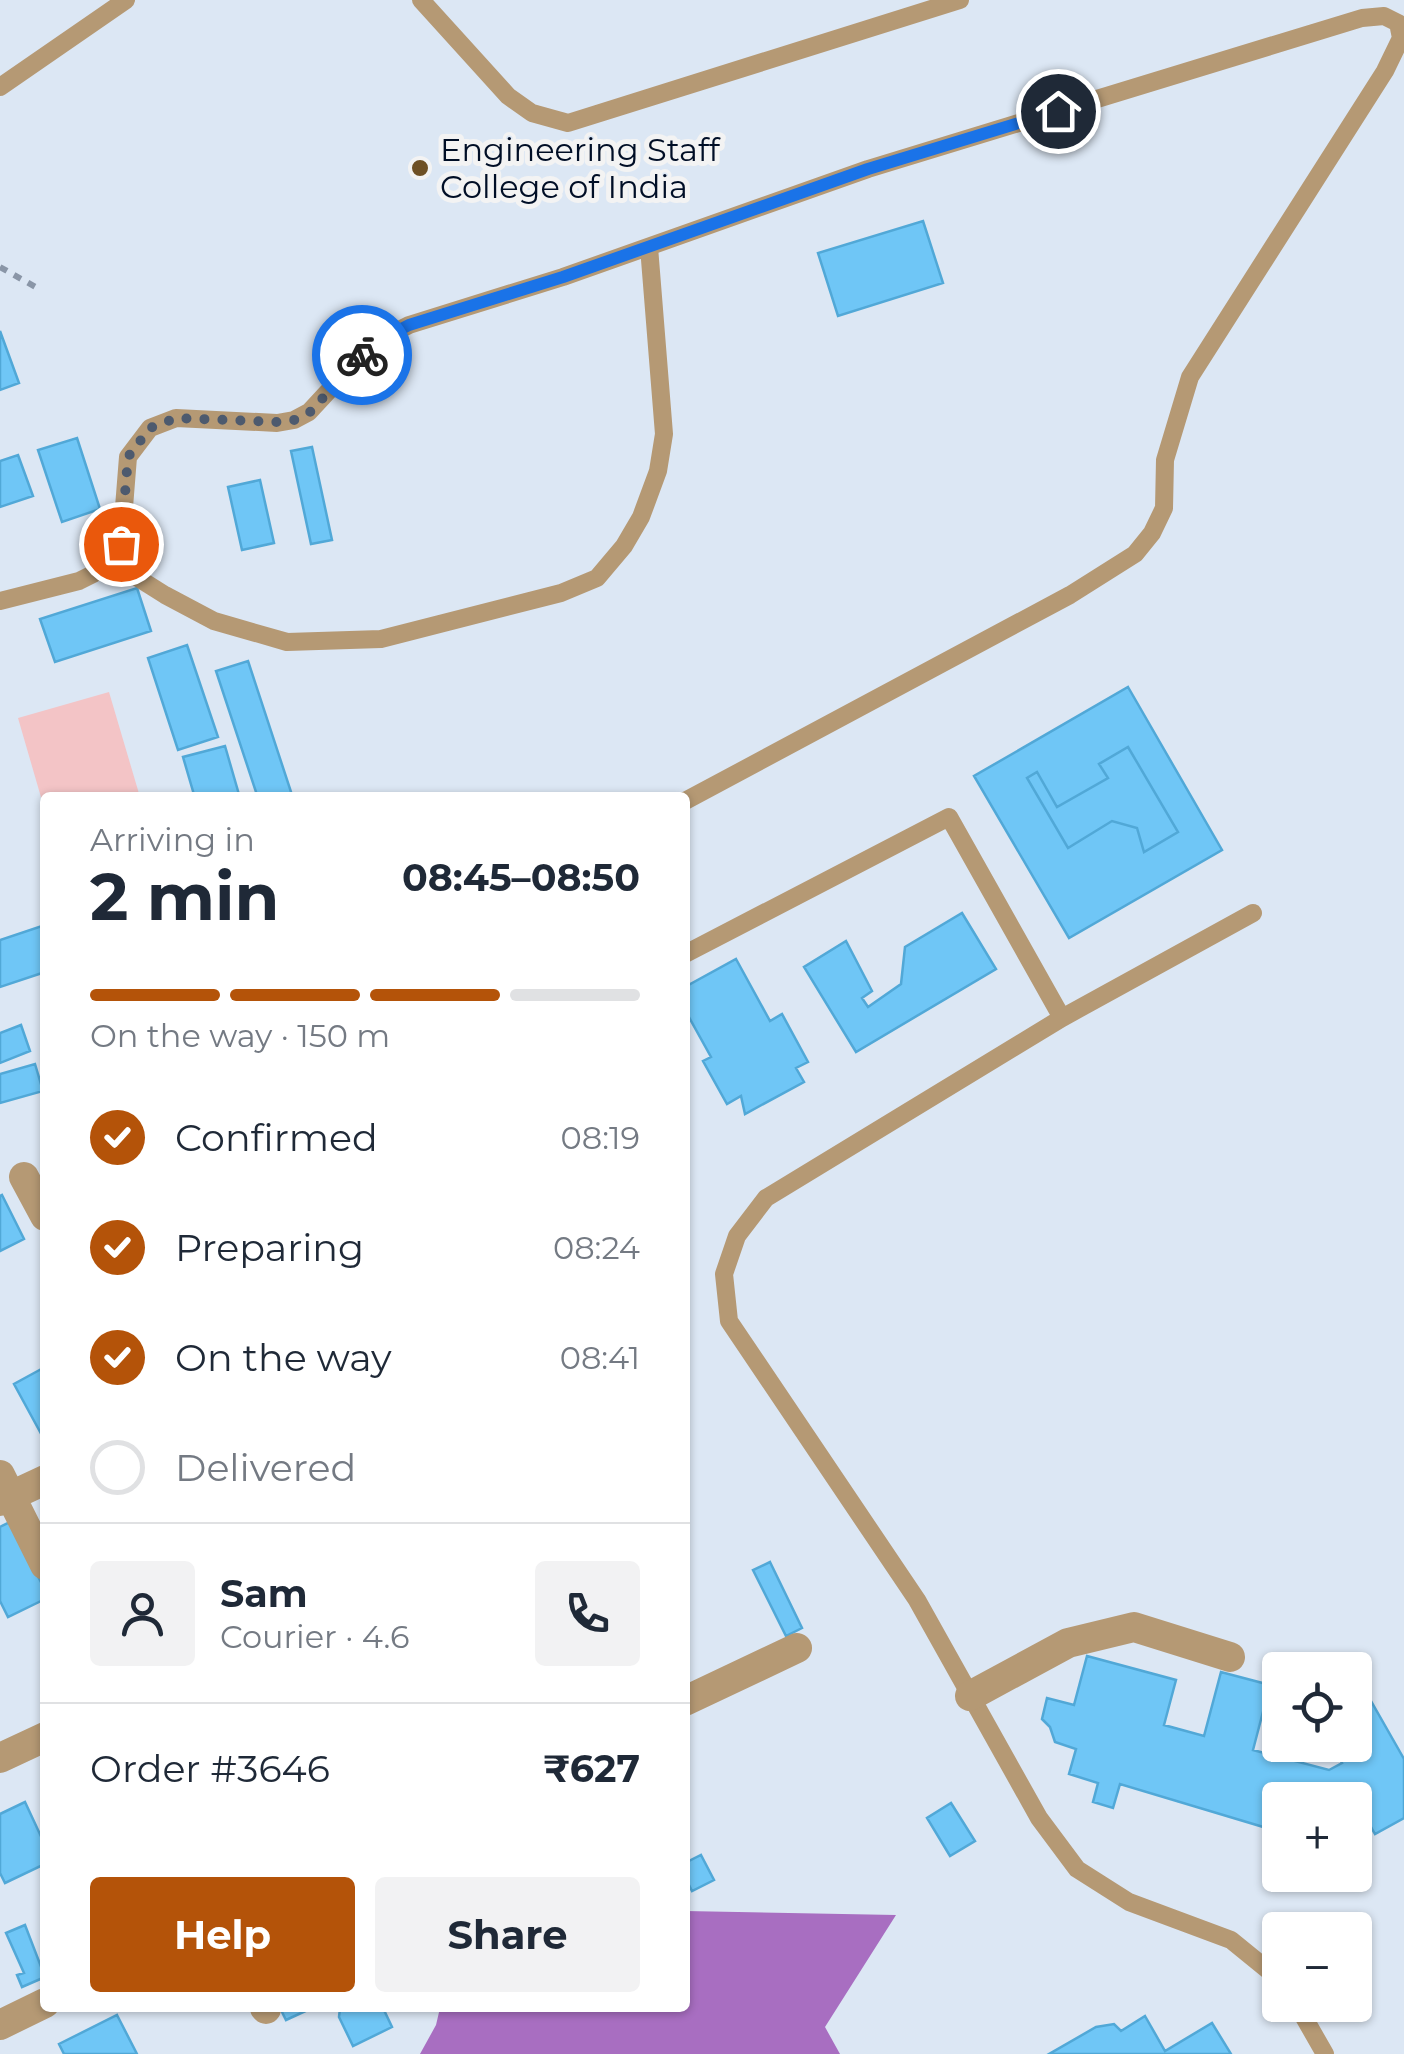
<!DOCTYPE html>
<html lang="en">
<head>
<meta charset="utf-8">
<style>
  body { margin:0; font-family:Montserrat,sans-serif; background:#f2f2f3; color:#1f2937; height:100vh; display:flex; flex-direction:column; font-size:38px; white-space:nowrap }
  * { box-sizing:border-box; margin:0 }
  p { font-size:32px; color:#747a83 }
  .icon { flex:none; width:55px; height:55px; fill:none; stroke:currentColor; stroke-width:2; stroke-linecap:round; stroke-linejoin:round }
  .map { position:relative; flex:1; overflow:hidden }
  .details { position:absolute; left:40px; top:792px; width:650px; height:1220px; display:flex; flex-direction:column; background:#fff; border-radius:10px; box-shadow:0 2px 8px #0004 }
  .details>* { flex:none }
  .buttons { position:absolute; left:1262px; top:1652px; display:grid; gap:20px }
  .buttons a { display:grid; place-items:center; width:110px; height:110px; border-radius:10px; background:#fff; box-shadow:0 2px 8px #0004; font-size:50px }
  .pin { position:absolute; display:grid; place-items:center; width:85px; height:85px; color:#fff; margin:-42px; border:5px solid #fff; border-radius:50%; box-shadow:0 2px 10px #0007 }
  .courier { position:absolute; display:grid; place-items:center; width:100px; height:100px; margin:-50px; border:8px solid #1a73e8; border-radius:50%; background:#fff; color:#222; box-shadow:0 2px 12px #0007 }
  .summary em { font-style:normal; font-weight:700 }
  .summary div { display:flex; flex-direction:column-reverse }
  .summary { display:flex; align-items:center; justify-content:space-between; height:170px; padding:0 50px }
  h1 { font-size:65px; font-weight:700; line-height:75px }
  .bar { display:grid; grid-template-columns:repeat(4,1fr); gap:15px 10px; align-content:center; height:120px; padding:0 50px }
  .bar i { height:12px; border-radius:8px; background:#e0e1e3 }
  .bar .on { background:#b45309 }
  .bar p { grid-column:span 4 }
  .line { display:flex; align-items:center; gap:25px; padding:0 50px; border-top:2px solid #e0e1e3 }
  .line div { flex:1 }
  .round { display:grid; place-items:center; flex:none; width:105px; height:105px; border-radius:10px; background:#f2f2f3 }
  ol { padding:0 50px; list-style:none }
  li { display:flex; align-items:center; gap:30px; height:110px }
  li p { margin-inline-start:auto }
  li .icon { padding:10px; border-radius:50%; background:#b45309; color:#fff; stroke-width:4 }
  li:last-child { color:#747a83 }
  li i { width:55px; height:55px; border:5px solid #e0e1e3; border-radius:50% }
  .cta { display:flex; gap:20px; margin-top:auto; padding:20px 50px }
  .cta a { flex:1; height:115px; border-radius:10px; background:#b45309; color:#fff; font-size:40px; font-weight:700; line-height:115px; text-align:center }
  .cta a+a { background:#f2f2f3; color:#1f2937 }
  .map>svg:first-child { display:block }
  .green { fill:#f3c4c6 }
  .water { fill:#a86ec1 }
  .building { fill:#6fc6f6; stroke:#51a8d7; stroke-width:2.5; fill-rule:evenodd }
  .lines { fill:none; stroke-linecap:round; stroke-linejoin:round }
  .path { stroke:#8a96a7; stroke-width:6; stroke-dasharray:8 8; stroke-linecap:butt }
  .service { stroke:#b59974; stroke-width:18 }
  .minor { stroke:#b59974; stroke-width:30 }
  .done { stroke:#4d5a6e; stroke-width:10; stroke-dasharray:0 18 }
  .route { stroke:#1a73e8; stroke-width:12 }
  .poi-dot { fill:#6e5024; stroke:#f3f3f3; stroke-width:4 }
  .labels { text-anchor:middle; stroke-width:10; stroke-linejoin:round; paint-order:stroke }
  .poi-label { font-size:32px; fill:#000e26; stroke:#f3f3f3; text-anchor:start }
</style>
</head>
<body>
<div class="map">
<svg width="1404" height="2054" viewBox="0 0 1404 2054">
  <rect width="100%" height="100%" fill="#dce7f4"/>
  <!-- green -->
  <path class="green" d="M 109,692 L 140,797 L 45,798 L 45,811 L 18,718 Z"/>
  <!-- water -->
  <path class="water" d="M 685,1911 L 896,1915 L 825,2027 L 840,2054 L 420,2054 L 436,2025 L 440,2008 L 685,2008 Z"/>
  <!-- building -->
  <path class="building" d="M 923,221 L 943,283 L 838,316 L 818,253 Z
    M 0,331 L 19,383 L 0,390 Z
    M 77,438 L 100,509 L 62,522 L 38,450 Z
    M 312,447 L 332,540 L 311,544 L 291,451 Z
    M 18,455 L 33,496 L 0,507 L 0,461 Z
    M 260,480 L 274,543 L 242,550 L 228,487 Z
    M 137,588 L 151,631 L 55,662 L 40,619 Z
    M 187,645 L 218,737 L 178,750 L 148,658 Z
    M 248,661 L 293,798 L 258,798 L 216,671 Z
    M 1128,687 L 1222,850 L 1069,938 L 974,776 ZM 1128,747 L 1178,832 L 1144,852 L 1137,828 L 1112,821 L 1068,848 L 1027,778 L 1037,772 L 1057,807 L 1108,778 L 1099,764 Z
    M 225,746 L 240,798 L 195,798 L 183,757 Z
    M 1128,747 L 1178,832 L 1144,852 L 1137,828 L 1112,821 L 1068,848 L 1027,778 L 1037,772 L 1057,807 L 1108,778 L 1099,764 Z
    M 962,913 L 996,969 L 856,1052 L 804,967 L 846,941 L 872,991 L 862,998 L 868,1007 L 901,984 L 905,947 Z
    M 45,925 L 45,972 L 0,987 L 0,940 Z
    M 736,959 L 770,1021 L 782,1014 L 808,1062 L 796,1068 L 804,1082 L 745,1114 L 741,1096 L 727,1104 L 703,1061 L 711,1057 L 685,1010 L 685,987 Z
    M 21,1025 L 30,1051 L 0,1063 L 0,1033 Z
    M 35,1064 L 43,1091 L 0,1103 L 0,1074 Z
    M 2,1195 L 24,1239 L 0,1251 L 0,1196 Z
    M 45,1367 L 45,1441 L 14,1384 Z
    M 10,1522 L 45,1590 L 45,1599 L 8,1617 L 0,1601 L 0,1527 Z
    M 770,1562 L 802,1628 L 786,1636 L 753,1570 Z
    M 1087,1656 L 1176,1680 L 1164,1725 L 1204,1736 L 1221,1672 L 1270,1685 L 1253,1750 L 1329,1770 L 1342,1763 L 1331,1745 L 1355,1745 L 1355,1692 L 1363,1687 L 1404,1759 L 1404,1818 L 1375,1834 L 1349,1788 L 1330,1800 L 1280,1800 L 1280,1832 L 1120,1784 L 1113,1808 L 1093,1802 L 1098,1783 L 1069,1774 L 1076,1749 L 1055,1742 L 1050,1727 L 1042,1719 L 1047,1698 L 1074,1705 Z
    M 25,1802 L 45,1845 L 45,1864 L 5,1883 L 0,1873 L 0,1814 Z
    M 951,1803 L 975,1841 L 950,1856 L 927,1818 Z
    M 701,1855 L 714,1880 L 692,1891 L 685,1877 L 685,1863 Z
    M 25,1925 L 45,1977 L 22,1987 L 17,1975 L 24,1973 L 6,1933 Z
    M 280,2008 L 312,2008 L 286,2020 Z
    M 340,2008 L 383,2008 L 392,2027 L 353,2046 L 339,2017 Z
    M 117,2015 L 137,2054 L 64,2054 L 59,2044 Z
    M 1145,2016 L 1165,2051 L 1212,2023 L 1231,2054 L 1049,2054 L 1096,2027 L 1114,2024 L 1121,2031 Z"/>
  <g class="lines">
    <!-- path -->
    <path class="path" d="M 0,267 L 39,289"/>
    <!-- service -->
    <path class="service" d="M 421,0 L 508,96 L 532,113 L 568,123 L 960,0
      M 0,87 L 126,0
      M 111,561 L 165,595 L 214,621 L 287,642 L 381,639 L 561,593 L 597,578 L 624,546 L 641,517 L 658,471 L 664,434 L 649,247
      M 0,601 L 79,581 L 93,574 L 111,561 L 121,545 L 128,457 L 150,428 L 176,418 L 277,423 L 294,420 L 309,412 L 372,344 L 409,325 L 563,277 L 868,169 L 1362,18 L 1384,16 L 1398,23 L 1401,38 L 1385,71 L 1190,377 L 1165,460 L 1164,508 L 1152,533 L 1135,554 L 1070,595 L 685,801
      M 1253,913 L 1062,1018 L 766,1198 L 737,1236 L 724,1274 L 729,1321 L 917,1600 L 1039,1818 L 1077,1869 L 1129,1902 L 1231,1940 L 1280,1980
      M 685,954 L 949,817 L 1062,1018
      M 1297,2005 L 1325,2054"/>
    <!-- minor -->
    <path class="minor" d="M 24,1177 L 45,1216
      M 0,1475 L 45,1565
      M 0,1501 L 45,1480
      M 970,1696 L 1068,1643 L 1134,1627 L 1230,1657
      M 685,1701 L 797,1648
      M 0,1758 L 45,1737
      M 265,2008 L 266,2009
      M 0,2025 L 45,2003"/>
  </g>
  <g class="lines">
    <!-- done -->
    <path class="done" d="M 121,544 L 128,457 L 150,428 L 176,418 L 277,422 L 294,420 L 310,412 L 362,355"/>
    <!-- route -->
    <path class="route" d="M 362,355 L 372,344 L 409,325 L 563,277 L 868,169 L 1058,111"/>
  </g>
  <!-- markers -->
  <circle class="poi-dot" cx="420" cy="168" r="10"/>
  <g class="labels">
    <!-- poi labels -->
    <g class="poi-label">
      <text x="440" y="161">Engineering Staff<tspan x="440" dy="37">College of India</tspan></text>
    </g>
  </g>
</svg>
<div class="buttons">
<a><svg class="icon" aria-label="locate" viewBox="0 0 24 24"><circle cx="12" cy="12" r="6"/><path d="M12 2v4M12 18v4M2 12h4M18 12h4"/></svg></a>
<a>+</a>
<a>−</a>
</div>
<div class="pin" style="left:121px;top:544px;background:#ea580c"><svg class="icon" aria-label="bag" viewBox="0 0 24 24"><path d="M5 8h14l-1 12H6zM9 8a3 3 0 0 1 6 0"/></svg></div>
<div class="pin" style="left:1058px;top:111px;background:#1f2937"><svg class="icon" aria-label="home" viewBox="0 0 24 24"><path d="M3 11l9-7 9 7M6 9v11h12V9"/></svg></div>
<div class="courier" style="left:362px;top:355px"><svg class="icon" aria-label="bike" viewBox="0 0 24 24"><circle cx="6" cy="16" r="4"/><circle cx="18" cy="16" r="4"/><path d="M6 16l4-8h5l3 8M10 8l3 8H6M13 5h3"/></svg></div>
<section class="details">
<div class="summary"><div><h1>2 min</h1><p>Arriving in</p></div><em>08:45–08:50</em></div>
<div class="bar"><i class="on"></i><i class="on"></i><i class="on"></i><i></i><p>On the way · 150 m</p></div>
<ol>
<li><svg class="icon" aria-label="check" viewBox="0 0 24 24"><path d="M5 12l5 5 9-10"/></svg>Confirmed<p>08:19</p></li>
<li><svg class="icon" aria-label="check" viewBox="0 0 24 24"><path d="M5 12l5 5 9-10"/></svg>Preparing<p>08:24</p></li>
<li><svg class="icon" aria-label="check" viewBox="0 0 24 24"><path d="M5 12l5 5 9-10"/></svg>On the way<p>08:41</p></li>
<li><i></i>Delivered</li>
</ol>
<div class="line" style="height:180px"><a class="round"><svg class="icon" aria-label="person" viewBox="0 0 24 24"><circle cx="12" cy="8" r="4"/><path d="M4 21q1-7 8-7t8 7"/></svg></a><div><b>Sam</b><p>Courier · 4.6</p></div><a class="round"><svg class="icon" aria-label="phone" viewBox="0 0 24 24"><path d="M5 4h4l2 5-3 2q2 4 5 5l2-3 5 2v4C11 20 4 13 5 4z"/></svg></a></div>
<div class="line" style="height:130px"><div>Order #3646</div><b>₹627</b></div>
<div class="cta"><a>Help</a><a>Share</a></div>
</section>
</div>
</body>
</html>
